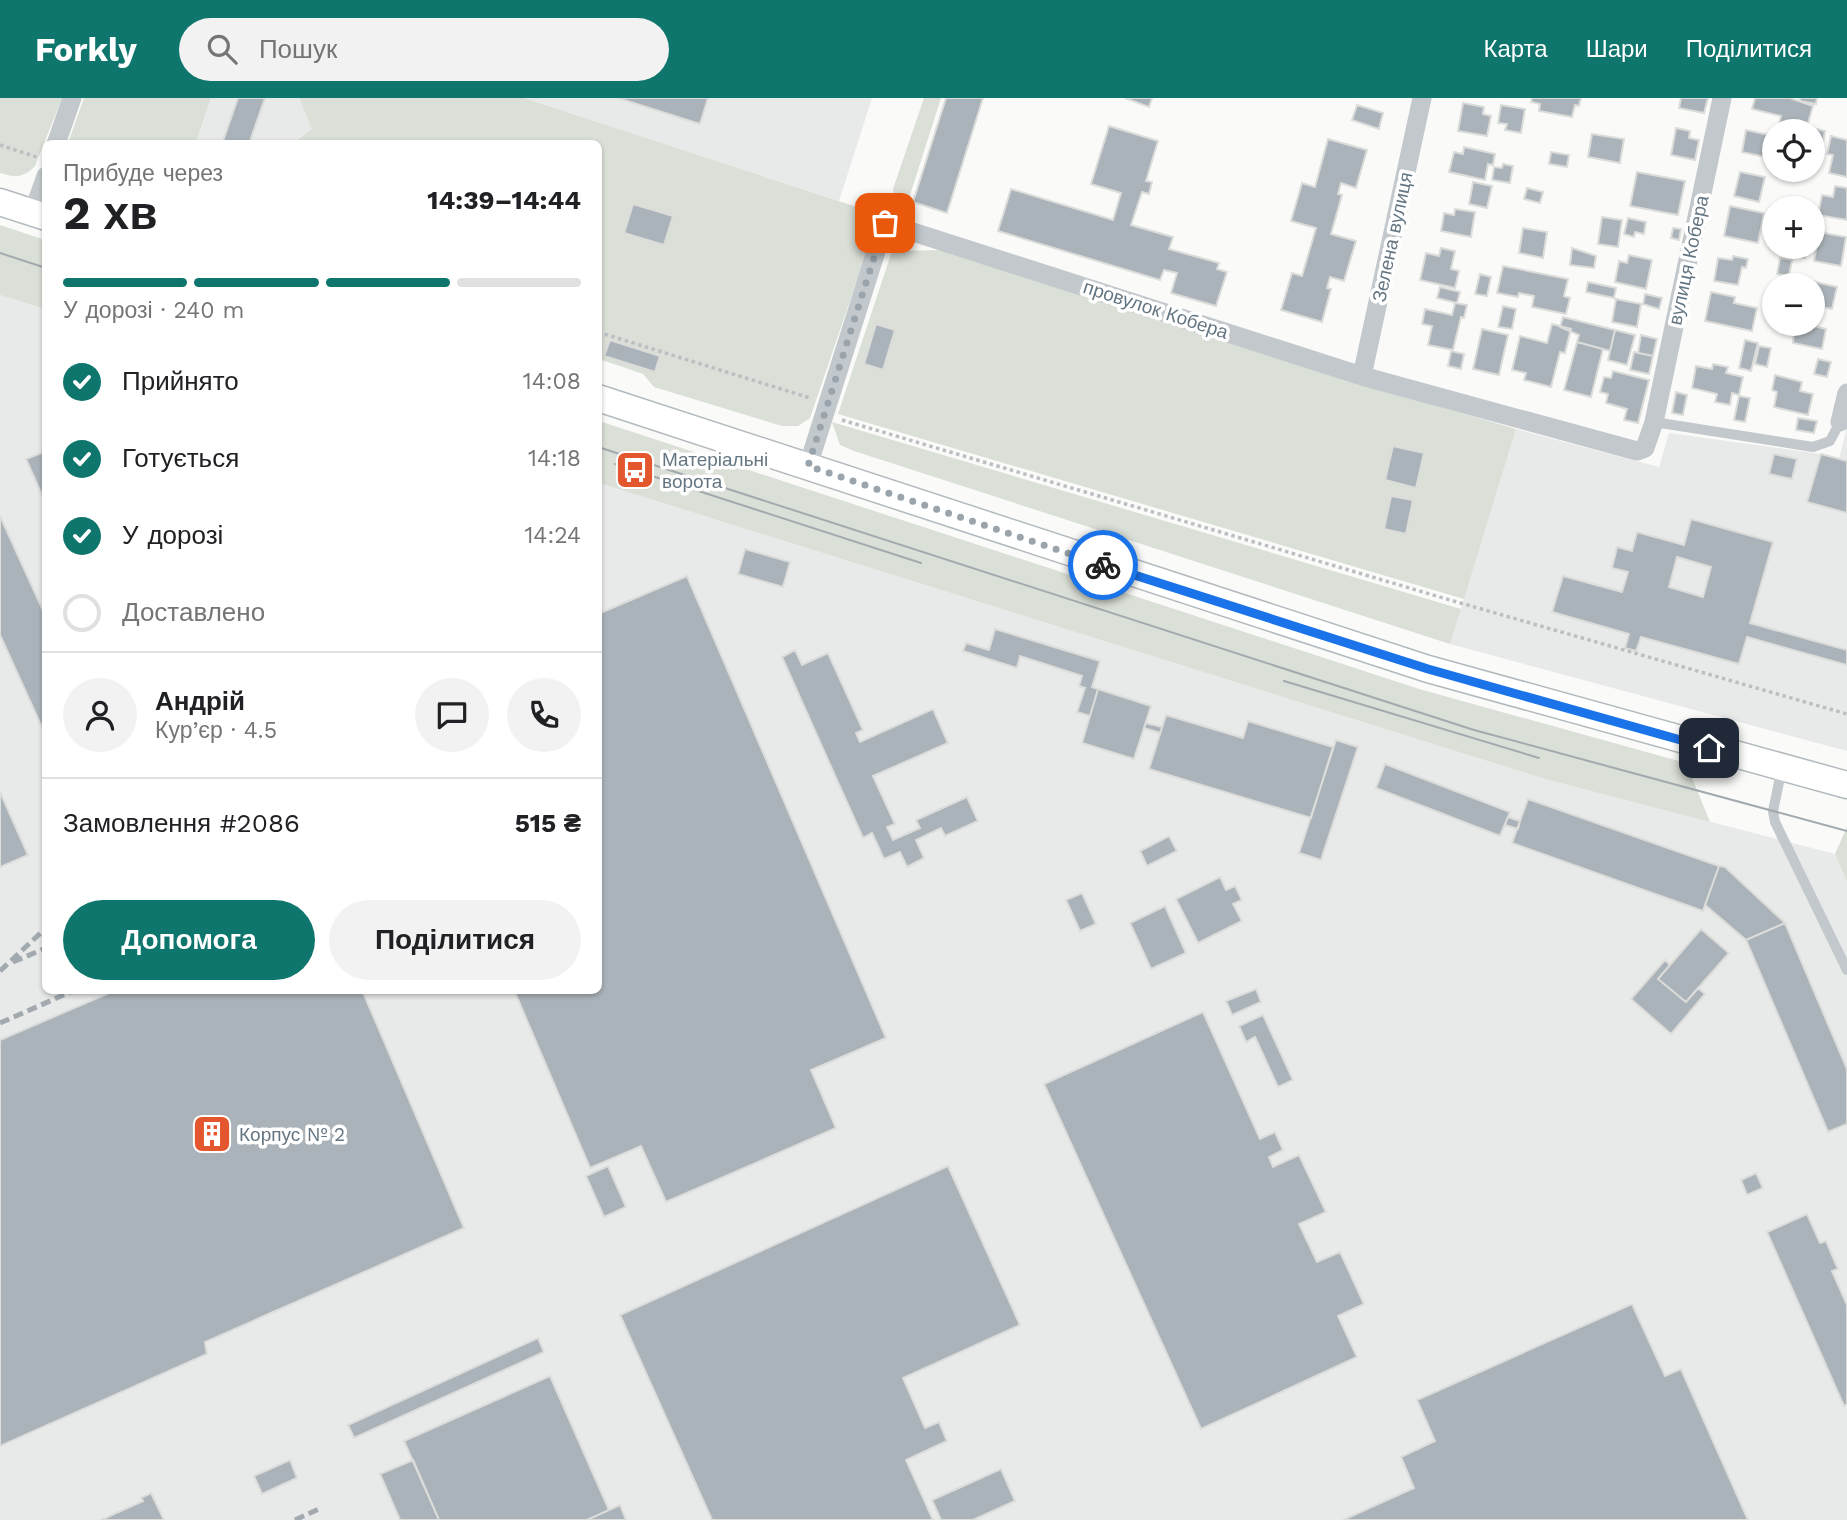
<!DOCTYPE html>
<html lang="uk">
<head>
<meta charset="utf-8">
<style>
  body { margin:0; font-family:"Work Sans",sans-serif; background:#f2f2f2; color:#202124; height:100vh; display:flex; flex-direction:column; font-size:26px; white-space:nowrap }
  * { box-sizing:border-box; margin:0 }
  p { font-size:23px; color:#757577 }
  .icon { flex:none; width:38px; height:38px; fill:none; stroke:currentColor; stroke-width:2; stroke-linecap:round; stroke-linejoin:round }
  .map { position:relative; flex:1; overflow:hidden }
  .panel { position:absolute; left:42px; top:42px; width:560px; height:854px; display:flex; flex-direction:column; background:#fff; border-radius:10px; box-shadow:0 2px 5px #0004 }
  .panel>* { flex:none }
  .buttons { position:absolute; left:1762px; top:21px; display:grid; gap:14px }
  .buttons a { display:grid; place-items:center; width:63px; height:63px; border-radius:50%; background:#fff; box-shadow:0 2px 5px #0004; font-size:35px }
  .pin { position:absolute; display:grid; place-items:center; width:60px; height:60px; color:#fff; margin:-30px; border-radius:14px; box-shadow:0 4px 10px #0006 }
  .courier { position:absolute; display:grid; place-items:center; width:70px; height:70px; margin:-35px; border:5px solid #1a73e8; border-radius:50%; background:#fff; color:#222; box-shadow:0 2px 9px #0007 }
  .summary em { font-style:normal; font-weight:700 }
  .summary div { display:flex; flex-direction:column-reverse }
  .summary { display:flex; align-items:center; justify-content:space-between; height:119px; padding:0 21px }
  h1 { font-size:46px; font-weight:700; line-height:52px }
  .bar { display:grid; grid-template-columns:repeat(4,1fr); gap:10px 7px; align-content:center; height:84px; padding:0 21px }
  .bar i { height:9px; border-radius:5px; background:#e0e0e0 }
  .bar .current { background:#0f766e }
  .bar p { grid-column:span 4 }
  .line { display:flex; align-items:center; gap:18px; padding:0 21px; border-top:2px solid #e0e0e0 }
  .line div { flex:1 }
  .round { display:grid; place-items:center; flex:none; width:74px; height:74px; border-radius:37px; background:#f2f2f2 }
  ol { padding:0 21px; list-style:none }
  li { display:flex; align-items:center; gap:21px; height:77px }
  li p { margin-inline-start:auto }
  li .icon { padding:7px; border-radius:50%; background:#0f766e; color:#fff; stroke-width:4 }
  li:last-child { color:#757577 }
  li i { width:38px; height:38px; border:4px solid #e0e0e0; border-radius:50% }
  .button { display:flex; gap:14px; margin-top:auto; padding:14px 21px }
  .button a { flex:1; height:80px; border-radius:42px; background:#0f766e; color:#fff; font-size:28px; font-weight:700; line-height:80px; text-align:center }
  .button a+a { background:#f2f2f2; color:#202124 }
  header { display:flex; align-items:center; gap:42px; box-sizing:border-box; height:98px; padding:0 35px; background:#0f766e; color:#fff }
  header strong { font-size:33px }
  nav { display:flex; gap:38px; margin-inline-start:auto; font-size:24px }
  .search { width:490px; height:63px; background:#f2f2f2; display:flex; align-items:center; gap:18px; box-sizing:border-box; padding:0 24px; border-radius:38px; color:#757577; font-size:26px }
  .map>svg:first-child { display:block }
  .built { fill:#e8e9e9 }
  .green { fill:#dadfd7 }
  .building { fill:#aab3b9; stroke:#dcdcda; stroke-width:2; fill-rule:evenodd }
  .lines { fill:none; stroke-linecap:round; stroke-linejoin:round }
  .secondary-casing { stroke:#b3babf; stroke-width:29 }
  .path { stroke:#bbbfc2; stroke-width:3.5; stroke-dasharray:3.5 3.5; stroke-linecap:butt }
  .service { stroke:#c3c8cc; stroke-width:10 }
  .minor { stroke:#c3c8cc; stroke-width:19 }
  .secondary { stroke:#fff; stroke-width:26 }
  .tram { stroke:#a2aab0; stroke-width:2 }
  .rail { stroke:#a2aab0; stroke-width:5; stroke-dasharray:10 5; stroke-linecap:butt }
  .done { stroke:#99a4ac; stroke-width:7; stroke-dasharray:0 12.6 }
  .route { stroke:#1a73e8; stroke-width:9 }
  .labels { text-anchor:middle; stroke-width:7; stroke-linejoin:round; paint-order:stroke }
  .street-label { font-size:19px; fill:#657683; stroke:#fff }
  .poi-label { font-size:19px; fill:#657683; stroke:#fff; text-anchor:start }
</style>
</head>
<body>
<header>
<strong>Forkly</strong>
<div class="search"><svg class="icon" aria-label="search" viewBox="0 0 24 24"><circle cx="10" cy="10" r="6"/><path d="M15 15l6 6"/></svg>Пошук</div>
<nav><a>Карта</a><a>Шари</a><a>Поділитися</a></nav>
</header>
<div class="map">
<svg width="1847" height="1422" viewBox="0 0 1847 1422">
  <rect width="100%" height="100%" fill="#fafaf8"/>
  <!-- built -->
  <path class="built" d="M 211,0 L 299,0 L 312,31 L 291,45 L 196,46 Z
    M 524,0 L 872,0 L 839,103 Z
    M 0,197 L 45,211 L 46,892 L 598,892 L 599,385 L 1545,681 L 1835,756 L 1847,784 L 1847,1422 L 0,1422 Z
    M 1847,329 L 1847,653 L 1450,546 L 1516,331 L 1659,369 L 1669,335 L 1821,356 L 1839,361 Z"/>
  <!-- green -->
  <path class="green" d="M 0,0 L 62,0 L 35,68 C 23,80 16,80 0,75 Z
    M 84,0 L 211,0 L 196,45 L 68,45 Z
    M 299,0 L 524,0 L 866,112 L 871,124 L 871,141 L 810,320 L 798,328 L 782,328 L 654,289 L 643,276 L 599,261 L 598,46 L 291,46 L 312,31 Z
    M 924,0 L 941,0 L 903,119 L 897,117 L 893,91 Z
    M 0,127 L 45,142 L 45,211 L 0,197 Z
    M 940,152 L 1359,285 L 1516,331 L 1464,501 L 838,316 L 892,153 Z
    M 599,323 L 1419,591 L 1686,665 L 1710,724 L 1545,681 L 599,385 Z
    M 832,324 L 1461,511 L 1450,546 L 854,353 L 840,347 Z
    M 1847,729 L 1847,784 L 1835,756 Z"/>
  <!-- building -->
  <path class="building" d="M 238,0 L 265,0 L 249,46 L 222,46 Z
    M 618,0 L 708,0 L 700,26 Z
    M 946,0 L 983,0 L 947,115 L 913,104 Z
    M 1125,0 L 1152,0 L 1149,9 Z
    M 1532,0 L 1581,0 L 1579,8 L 1575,7 L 1572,19 L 1539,13 L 1540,6 L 1531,4 Z
    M 1681,0 L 1708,0 L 1704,15 L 1679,10 Z
    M 1755,0 L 1790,0 L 1813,8 L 1806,32 L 1779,26 L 1781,18 L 1752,11 Z
    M 1800,0 L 1817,0 L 1816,6 L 1800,3 Z
    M 1463,5 L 1484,9 L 1483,16 L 1491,18 L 1487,38 L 1458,33 Z
    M 1357,7 L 1383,15 L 1379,31 L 1352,22 Z
    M 1501,7 L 1525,11 L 1521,35 L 1505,32 L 1507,26 L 1498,25 Z
    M 1109,28 L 1158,43 L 1146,83 L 1152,84 L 1149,96 L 1142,94 L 1131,127 L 1173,139 L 1169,151 L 1219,165 L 1217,171 L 1227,174 L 1216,208 L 1171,195 L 1177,175 L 1164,172 L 1160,182 L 998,133 L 1011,91 L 1113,122 L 1121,95 L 1091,86 Z
    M 1808,29 L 1825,33 L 1820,61 L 1813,60 L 1813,33 L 1807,33 Z
    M 1676,30 L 1690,33 L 1689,40 L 1699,42 L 1695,62 L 1671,57 Z
    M 1746,32 L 1774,38 L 1774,61 L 1742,54 Z
    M 1592,36 L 1624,41 L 1620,65 L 1588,59 Z
    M 1831,38 L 1847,42 L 1847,79 L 1829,75 L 1833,57 L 1827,56 Z
    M 1328,41 L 1367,52 L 1356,90 L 1341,85 L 1338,96 L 1342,97 L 1331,136 L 1356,143 L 1344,183 L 1330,179 L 1327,190 L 1331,191 L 1322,224 L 1281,212 L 1292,175 L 1302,178 L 1316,130 L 1291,123 L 1302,85 L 1315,89 Z
    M 1464,49 L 1495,56 L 1493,67 L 1488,66 L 1485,82 L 1449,74 L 1454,54 L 1463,56 Z
    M 1551,54 L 1569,57 L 1567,69 L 1549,66 Z
    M 1503,66 L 1513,68 L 1510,85 L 1492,82 L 1494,69 L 1502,70 Z
    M 1637,74 L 1685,83 L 1678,117 L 1630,108 Z
    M 1740,74 L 1765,79 L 1759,104 L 1734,98 Z
    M 1473,84 L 1492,88 L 1487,110 L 1469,106 Z
    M 1835,88 L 1847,90 L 1847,122 L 1818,117 L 1822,97 L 1833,99 Z
    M 1527,90 L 1543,94 L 1540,105 L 1524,101 Z
    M 633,106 L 673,118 L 664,147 L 624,135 Z
    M 1730,108 L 1764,115 L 1758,145 L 1724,138 Z
    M 1455,111 L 1475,114 L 1471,139 L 1441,133 L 1444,115 L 1454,117 Z
    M 1602,119 L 1622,122 L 1618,149 L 1598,146 Z
    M 1628,120 L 1646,124 L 1644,136 L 1635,134 L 1634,139 L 1624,136 Z
    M 1523,130 L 1547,134 L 1543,160 L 1519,155 Z
    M 1673,130 L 1681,131 L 1679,142 L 1671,140 Z
    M 1819,134 L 1846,139 L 1841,168 L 1814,163 Z
    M 1791,149 L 1807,149 L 1805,160 L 1789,157 Z
    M 1441,150 L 1455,153 L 1451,171 L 1459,173 L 1455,190 L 1420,182 L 1426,155 L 1439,158 Z
    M 1572,150 L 1596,158 L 1594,170 L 1570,167 Z
    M 1629,157 L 1652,162 L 1646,191 L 1615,184 L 1619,163 L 1627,165 Z
    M 1733,158 L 1748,161 L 1746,170 L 1742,169 L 1738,187 L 1714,183 L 1718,160 L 1732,162 Z
    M 1780,160 L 1792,162 L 1789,178 L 1777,176 Z
    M 1503,168 L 1568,181 L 1564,198 L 1570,200 L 1566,216 L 1532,209 L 1534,198 L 1519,195 L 1518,199 L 1497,195 Z
    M 1480,176 L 1491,179 L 1487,198 L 1475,196 Z
    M 1803,181 L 1837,189 L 1832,211 L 1813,207 L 1813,187 L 1801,187 Z
    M 1588,184 L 1616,190 L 1614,200 L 1586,194 Z
    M 1440,189 L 1460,194 L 1457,205 L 1437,200 Z
    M 1711,194 L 1735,199 L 1734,205 L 1757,210 L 1752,233 L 1705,223 Z
    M 1645,196 L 1662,200 L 1659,211 L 1643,206 Z
    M 1616,201 L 1641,206 L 1637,229 L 1612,224 Z
    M 1771,204 L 1774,204 L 1774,220 L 1768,219 Z
    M 1455,205 L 1467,207 L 1464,220 L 1461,219 L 1453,252 L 1428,247 L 1432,228 L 1422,226 L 1425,211 L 1452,217 Z
    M 1503,208 L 1516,211 L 1512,231 L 1498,229 Z
    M 1563,219 L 1615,232 L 1610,253 L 1577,244 L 1579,237 L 1560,229 Z
    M 1813,220 L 1816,220 L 1814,228 L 1826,231 L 1822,251 L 1793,245 L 1794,226 L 1813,226 Z
    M 876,226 L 895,232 L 883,272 L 864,266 Z
    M 1552,226 L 1571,231 L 1565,255 L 1560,254 L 1551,289 L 1524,282 L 1526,275 L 1512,272 L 1520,238 L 1547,245 Z
    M 1482,231 L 1508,237 L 1499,277 L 1473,271 Z
    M 1615,232 L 1635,237 L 1627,267 L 1608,262 Z
    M 1641,237 L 1657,241 L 1653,258 L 1638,255 Z
    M 610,242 L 660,258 L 655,274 L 604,258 Z
    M 1745,242 L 1758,245 L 1751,273 L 1739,270 Z
    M 1577,244 L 1603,251 L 1591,299 L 1564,292 Z
    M 1759,248 L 1771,250 L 1767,269 L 1755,266 Z
    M 1451,253 L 1464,256 L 1461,271 L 1448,268 Z
    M 1634,254 L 1653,258 L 1649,276 L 1630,272 Z
    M 1818,261 L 1831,264 L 1827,279 L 1814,276 Z
    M 1713,266 L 1728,269 L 1726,275 L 1743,279 L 1739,297 L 1732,295 L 1730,307 L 1715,304 L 1717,296 L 1692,290 L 1696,268 L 1712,271 Z
    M 1613,273 L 1649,282 L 1638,325 L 1624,322 L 1627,311 L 1606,305 L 1608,296 L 1600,294 L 1604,279 L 1611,280 Z
    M 1775,277 L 1802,284 L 1800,293 L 1813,296 L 1808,317 L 1774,309 L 1777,294 L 1772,292 Z
    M 1676,294 L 1687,297 L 1683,317 L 1672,315 Z
    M 1739,298 L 1750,300 L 1745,324 L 1734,322 Z
    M 1798,320 L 1817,323 L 1814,335 L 1796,332 Z
    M 1393,348 L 1424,355 L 1416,390 L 1385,382 Z
    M 46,353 L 46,406 L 26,361 Z
    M 1774,356 L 1797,361 L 1792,381 L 1769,376 Z
    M 1821,356 L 1847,363 L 1847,415 L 1807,404 Z
    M 1391,398 L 1413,402 L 1406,436 L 1384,431 Z
    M 0,418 L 46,519 L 46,638 L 0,537 Z
    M 1691,421 L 1773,444 L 1750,525 L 1847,552 L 1847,567 L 1747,539 L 1739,566 L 1641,539 L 1636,553 L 1625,550 L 1629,536 L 1552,514 L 1563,478 L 1622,494 L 1628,474 L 1612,470 L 1617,449 L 1632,453 L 1637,434 L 1684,447 ZM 1677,459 L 1711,469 L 1703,499 L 1669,489 Z
    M 745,451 L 790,464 L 783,489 L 738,476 Z
    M 687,478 L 886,940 L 811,972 L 836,1030 L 666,1104 L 641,1048 L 590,1070 L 514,892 L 598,892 L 598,516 Z
    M 995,531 L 1100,563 L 1092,589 L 1098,591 L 1090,618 L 1077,614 L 1085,590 L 1079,588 L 1082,578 L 1020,558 L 1017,570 L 963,553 L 966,545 L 989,552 Z
    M 795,552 L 802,567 L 828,555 L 863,632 L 856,635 L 860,644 L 933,611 L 948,645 L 873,678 L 895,726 L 887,729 L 893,742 L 920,730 L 916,722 L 967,699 L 978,723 L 945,738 L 941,730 L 916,742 L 924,760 L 907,769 L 900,754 L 884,761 L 872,735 L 863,740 L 782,559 Z
    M 1098,591 L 1151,608 L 1134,661 L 1082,645 Z
    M 1166,617 L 1243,640 L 1248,623 L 1333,649 L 1311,720 L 1149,671 Z
    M 1146,625 L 1162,629 L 1160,635 L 1144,630 Z
    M 1336,642 L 1358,649 L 1321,762 L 1299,755 Z
    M 1385,666 L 1510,714 L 1500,738 L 1376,690 Z
    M 0,694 L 28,757 L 0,769 Z
    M 1528,701 L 1719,768 L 1703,813 L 1512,745 Z
    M 1508,719 L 1520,723 L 1518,731 L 1505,727 Z
    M 1169,738 L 1177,753 L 1147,768 L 1140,753 Z
    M 1719,768 L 1725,769 L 1785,825 L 1746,842 L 1705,807 Z
    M 1220,779 L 1226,792 L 1235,788 L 1242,802 L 1233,806 L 1242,823 L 1198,845 L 1176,801 Z
    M 1082,795 L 1096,826 L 1080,833 L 1066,802 Z
    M 1165,808 L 1186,855 L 1151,871 L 1130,825 Z
    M 1785,825 L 1847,971 L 1847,1026 L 1828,1034 L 1746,842 Z
    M 1701,831 L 1729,855 L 1686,904 L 1658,881 Z
    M 1665,862 L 1670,867 L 1658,881 L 1686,904 L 1698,890 L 1705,896 L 1671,936 L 1631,901 Z
    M 1256,891 L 1261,904 L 1232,917 L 1226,903 Z
    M 116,892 L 362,892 L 464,1130 L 205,1244 L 207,1256 L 0,1348 L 0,942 Z
    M 1203,914 L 1260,1041 L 1275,1034 L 1283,1052 L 1269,1059 L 1273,1069 L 1299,1057 L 1326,1114 L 1299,1126 L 1317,1164 L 1340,1154 L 1364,1206 L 1338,1218 L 1357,1259 L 1201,1331 L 1044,986 Z
    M 1263,917 L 1293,982 L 1278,989 L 1255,939 L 1246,944 L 1239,928 Z
    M 608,1068 L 626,1109 L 604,1119 L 586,1078 Z
    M 948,1068 L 1020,1227 L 903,1280 L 925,1330 L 939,1324 L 947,1343 L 906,1362 L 933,1422 L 712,1422 L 620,1217 Z
    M 1756,1075 L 1763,1090 L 1747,1097 L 1741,1082 Z
    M 1807,1116 L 1820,1145 L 1826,1143 L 1838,1171 L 1832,1173 L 1847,1207 L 1847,1306 L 1844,1308 L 1767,1134 Z
    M 1632,1206 L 1665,1278 L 1681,1271 L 1748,1422 L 1343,1422 L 1414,1390 L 1401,1359 L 1435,1343 L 1417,1302 Z
    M 538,1240 L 544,1254 L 354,1340 L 348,1327 Z
    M 550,1278 L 609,1412 L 587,1422 L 439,1422 L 404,1343 Z
    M 290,1362 L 297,1380 L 262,1396 L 254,1378 Z
    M 413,1362 L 439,1422 L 400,1422 L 380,1376 Z
    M 1001,1371 L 1015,1403 L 973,1422 L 941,1422 L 932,1402 Z
    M 151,1395 L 164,1422 L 101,1422 L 143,1403 L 141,1400 Z
    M 620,1407 L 626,1422 L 587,1422 Z"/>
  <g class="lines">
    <!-- secondary casing -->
    <g class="secondary-casing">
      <path id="secondary" d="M 0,104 L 46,119
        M 598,300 L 1428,571 L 1847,687"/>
    </g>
    <!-- path -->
    <path class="path" d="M 0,47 L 40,60
      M 598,234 L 810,300
      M 842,322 L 1450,502 L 1847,616"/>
    <!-- service -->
    <path class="service" d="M 1654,324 L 1813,349 L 1830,343 L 1840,324
      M 1782,670 L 1773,713 L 1775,724 L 1847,872"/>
    <!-- minor -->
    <path class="minor" d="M 56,46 L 72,0
      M 33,115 L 46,78
      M 1362,278 L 1422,0
      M 1840,324 L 1847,295
      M 808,368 L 885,125 L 1362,278 L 1637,353 L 1645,350 L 1654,324 L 1722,0"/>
    <!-- secondary -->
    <use href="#secondary" class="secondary"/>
    <!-- tram -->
    <path class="tram" d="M 0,155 L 46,170
      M 598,349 L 1474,632 L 1847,733
      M 615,366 L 921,465
      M 1284,583 L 1539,660"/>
    <!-- rail -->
    <path class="rail" d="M 13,864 L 46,850
      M 0,873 L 46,830
      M 0,925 L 75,892
      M 295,1422 L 319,1411"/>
  </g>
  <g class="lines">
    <!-- done -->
    <path class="done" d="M 885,125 L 808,368 L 1103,467"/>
    <!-- route -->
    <path class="route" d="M 1103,467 L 1428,571 L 1709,650"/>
  </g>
  <!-- icons -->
  <defs>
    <g id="bus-square" transform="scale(2.0125)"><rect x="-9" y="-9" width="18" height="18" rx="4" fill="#e4572e" stroke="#fff"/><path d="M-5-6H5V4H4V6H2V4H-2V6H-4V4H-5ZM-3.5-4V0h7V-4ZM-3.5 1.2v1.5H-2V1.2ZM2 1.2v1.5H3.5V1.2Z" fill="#fff"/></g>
    <g id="building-square" transform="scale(2.0125)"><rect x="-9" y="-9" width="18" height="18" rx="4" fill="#e4572e" stroke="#fff"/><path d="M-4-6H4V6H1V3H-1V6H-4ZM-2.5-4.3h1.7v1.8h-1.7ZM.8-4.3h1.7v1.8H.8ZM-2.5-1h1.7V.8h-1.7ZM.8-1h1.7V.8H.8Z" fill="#fff"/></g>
  </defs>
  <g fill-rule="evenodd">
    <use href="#bus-square" x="635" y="372"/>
    <use href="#building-square" x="212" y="1036"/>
  </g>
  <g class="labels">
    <!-- street labels -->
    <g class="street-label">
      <text transform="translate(1392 139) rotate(-78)" y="7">Зелена вулиця</text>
      <text transform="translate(1688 162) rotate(-78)" y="7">вулиця Кобера</text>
      <text transform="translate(1156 211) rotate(18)" y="7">провулок Кобера</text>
    </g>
    <!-- poi labels -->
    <g class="poi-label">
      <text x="662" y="368">Матеріальні<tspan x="662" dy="22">ворота</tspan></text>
      <text x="239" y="1043">Корпус № 2</text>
    </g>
  </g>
</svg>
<div class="buttons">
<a><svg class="icon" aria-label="locate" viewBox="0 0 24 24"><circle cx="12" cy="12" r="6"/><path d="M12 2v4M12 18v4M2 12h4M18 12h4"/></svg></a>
<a>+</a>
<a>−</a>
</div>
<div class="pin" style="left:885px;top:125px;background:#ea580c"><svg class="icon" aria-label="bag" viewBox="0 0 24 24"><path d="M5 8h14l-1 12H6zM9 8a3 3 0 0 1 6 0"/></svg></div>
<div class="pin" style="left:1709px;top:650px;background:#1f2937"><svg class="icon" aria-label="home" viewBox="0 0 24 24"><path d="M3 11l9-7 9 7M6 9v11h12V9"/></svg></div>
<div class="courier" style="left:1103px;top:467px"><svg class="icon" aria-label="bike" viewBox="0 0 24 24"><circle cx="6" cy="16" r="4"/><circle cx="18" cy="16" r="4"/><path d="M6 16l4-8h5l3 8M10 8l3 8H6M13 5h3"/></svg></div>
<section class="panel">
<div class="summary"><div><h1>2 хв</h1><p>Прибуде через</p></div><em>14:39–14:44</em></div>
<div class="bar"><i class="current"></i><i class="current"></i><i class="current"></i><i></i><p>У дорозі · 240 m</p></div>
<ol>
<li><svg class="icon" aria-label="check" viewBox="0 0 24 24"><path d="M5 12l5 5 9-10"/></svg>Прийнято<p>14:08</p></li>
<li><svg class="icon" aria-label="check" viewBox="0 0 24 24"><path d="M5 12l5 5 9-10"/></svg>Готується<p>14:18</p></li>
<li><svg class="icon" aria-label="check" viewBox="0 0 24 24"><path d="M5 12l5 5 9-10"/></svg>У дорозі<p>14:24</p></li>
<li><i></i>Доставлено</li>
</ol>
<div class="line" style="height:126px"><a class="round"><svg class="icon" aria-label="person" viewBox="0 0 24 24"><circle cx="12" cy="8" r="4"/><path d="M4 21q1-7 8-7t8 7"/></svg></a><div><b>Андрій</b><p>Кур’єр · 4.5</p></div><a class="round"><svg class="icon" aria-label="chat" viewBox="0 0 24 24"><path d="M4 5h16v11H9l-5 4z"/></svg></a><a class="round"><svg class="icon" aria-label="phone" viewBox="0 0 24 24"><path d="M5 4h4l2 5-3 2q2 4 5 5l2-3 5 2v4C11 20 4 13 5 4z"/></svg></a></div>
<div class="line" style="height:91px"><div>Замовлення #2086</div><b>515 ₴</b></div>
<div class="button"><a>Допомога</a><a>Поділитися</a></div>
</section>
</div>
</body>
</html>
